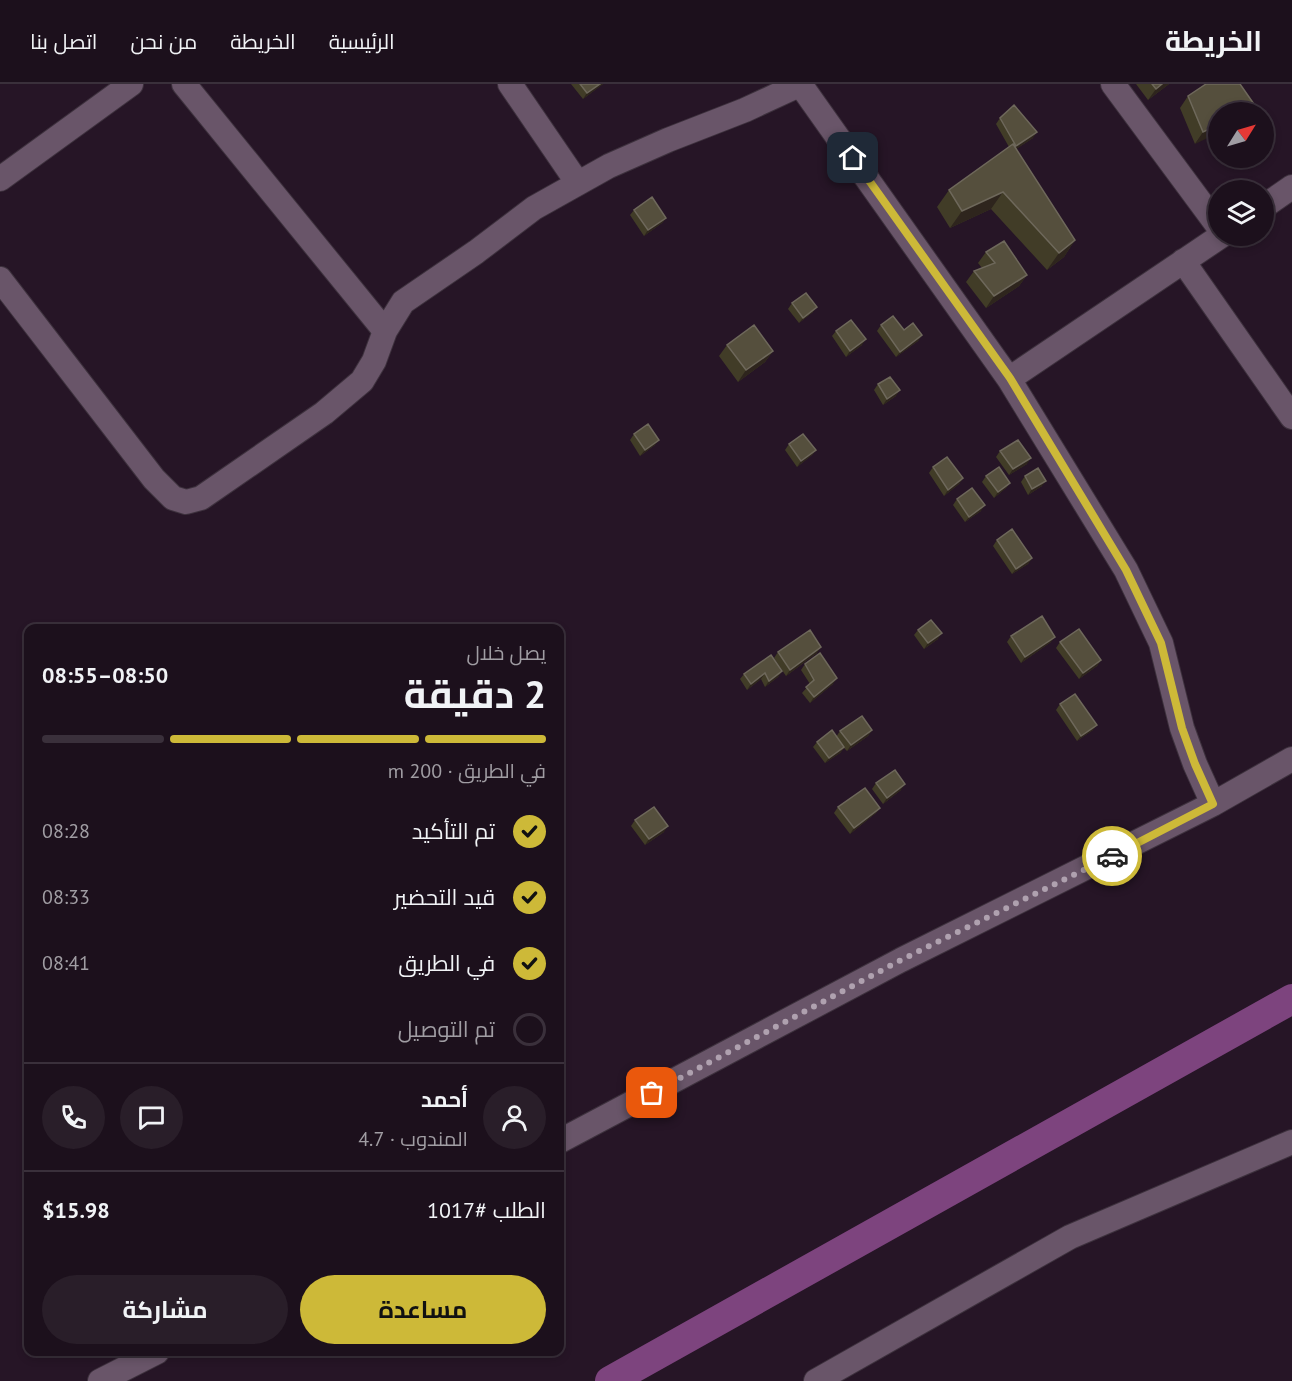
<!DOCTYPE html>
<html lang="ar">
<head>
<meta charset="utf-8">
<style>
  body { margin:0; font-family:"PT Sans",Cairo,sans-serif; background:#291e29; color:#f1f3f6; direction:rtl; height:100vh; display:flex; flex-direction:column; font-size:22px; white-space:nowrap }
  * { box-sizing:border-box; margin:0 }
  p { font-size:20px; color:#a09da3 }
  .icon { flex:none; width:33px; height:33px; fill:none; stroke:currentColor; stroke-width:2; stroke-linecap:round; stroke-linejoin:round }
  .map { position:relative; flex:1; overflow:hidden; direction:ltr }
  .details { position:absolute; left:24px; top:540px; width:540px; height:732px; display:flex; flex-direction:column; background:#1c101c; border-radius:12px; box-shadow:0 3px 9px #0003,0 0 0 2px #3a303b; direction:rtl }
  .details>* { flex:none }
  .needle { width:39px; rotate:53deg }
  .controls { position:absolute; left:1208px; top:18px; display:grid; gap:12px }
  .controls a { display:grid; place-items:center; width:66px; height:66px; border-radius:50%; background:#1c101c; box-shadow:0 3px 9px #0003,0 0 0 2px #3a303b; font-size:30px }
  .pin { position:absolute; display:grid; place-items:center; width:51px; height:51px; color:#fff; margin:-26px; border-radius:12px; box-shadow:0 3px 9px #0006 }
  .courier { position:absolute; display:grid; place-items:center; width:60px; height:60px; margin:-30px; border:4px solid #cdb938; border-radius:50%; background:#fff; color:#222; box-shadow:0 2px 8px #0007 }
  .overview em { font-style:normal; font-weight:700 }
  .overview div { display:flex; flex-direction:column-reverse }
  .overview { display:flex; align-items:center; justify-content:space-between; height:102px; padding:0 18px }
  h1 { font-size:39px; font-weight:700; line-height:45px }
  .bar { display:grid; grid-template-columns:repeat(4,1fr); gap:9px 6px; align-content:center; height:72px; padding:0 18px }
  .bar i { height:8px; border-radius:4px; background:#3a303b }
  .bar .current { background:#cdb938 }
  .bar p { grid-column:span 4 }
  .line { display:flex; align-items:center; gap:15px; padding:0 18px; border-top:2px solid #3a303b }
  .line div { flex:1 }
  .round { display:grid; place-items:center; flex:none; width:63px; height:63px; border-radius:32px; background:#291e29 }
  ol { padding:0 18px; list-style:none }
  li { display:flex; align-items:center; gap:18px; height:66px }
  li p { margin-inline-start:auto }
  li .icon { padding:6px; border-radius:50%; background:#cdb938; color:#111; stroke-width:4 }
  li:last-child { color:#a09da3 }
  li i { width:33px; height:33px; border:3px solid #3a303b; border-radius:50% }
  .action { display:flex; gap:12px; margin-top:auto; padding:12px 18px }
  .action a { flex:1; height:69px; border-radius:36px; background:#cdb938; color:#111; font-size:24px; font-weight:700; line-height:69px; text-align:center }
  .action a+a { background:#291e29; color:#f1f3f6 }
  header { display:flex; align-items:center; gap:36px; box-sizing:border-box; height:84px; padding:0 30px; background:#1c101c; border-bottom:2px solid #3a303b }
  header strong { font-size:28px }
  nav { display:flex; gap:33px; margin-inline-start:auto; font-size:21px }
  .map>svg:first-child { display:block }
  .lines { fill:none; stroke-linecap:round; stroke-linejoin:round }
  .canal { stroke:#7d447e; stroke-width:30 }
  .minor-casing { stroke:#3d313d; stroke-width:26 }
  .minor { stroke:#695569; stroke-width:24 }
  .wall { fill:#413c27 }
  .shaded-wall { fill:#2e251d }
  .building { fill:#554f3d; stroke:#6e685b; stroke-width:1.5 }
  .done { stroke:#afa1af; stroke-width:6; stroke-dasharray:0 10.8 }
  .route { stroke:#cdb938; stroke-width:8 }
</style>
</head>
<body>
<header>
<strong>الخريطة</strong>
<nav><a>الرئيسية</a><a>الخريطة</a><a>من نحن</a><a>اتصل بنا</a></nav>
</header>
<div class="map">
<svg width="1292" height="1297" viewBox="0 0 1292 1297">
  <rect width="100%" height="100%" fill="#261526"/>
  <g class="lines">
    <!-- canal -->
    <path class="canal" d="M 610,1297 L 1292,915"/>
    <!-- minor casing -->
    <g class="minor-casing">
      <path id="minor" d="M 184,0 L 385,247
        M 510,0 L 577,98
        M 800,0 L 1009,295 L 1126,486 L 1161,559 L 1182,644 L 1195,680 L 1213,720
        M 1113,0 L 1218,142
        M 0,95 L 131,0
        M 1263,123 L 1292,103
        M 1183,177 L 1292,333
        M 0,195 L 154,395 L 173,414 L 186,418 L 201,414 L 324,329 L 362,297 L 374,277 L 385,247 L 403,218 L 476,168 L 534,124 L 609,82 L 668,56 L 745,26 L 801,0
        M 1009,295 L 1221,152
        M 560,1057 L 901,876 L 1213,720 L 1292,675
        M 100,1297 L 157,1268
        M 816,1297 L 1070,1153 L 1292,1058"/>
    </g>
    <!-- minor -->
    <use href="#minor" class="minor"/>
  </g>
  <!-- wall -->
  <path class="wall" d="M 571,0 L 603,0 L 583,15 Z
    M 1136,0 L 1169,0 L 1148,16 Z
    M 1240,0 L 1195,60 L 1180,24 L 1188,12 Z
    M 1000,34 L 1033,54 L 1016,65 L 1075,156 L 1064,173 L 1047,186 L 991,125 L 950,144 L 937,123 L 949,106 L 1009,63 L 996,40 Z
    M 634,126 L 666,134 L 662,139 L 644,152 L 630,131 Z
    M 986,168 L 1027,191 L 1019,202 L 986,224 L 966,198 L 974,187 L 982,184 L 978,179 Z
    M 792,219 L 813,228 L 799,239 L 788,225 Z
    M 881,241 L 904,246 L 922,251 L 918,257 L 896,273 L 877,247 Z
    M 836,247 L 862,261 L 846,273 L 832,252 Z
    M 727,261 L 773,267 L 765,278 L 738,298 L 719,272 Z
    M 878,300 L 896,312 L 883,321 L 874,306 Z
    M 634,350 L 655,361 L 640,372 L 630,356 Z
    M 789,360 L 816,366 L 812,371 L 797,383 L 785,366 Z
    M 1000,367 L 1027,380 L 1009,391 L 996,373 Z
    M 933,383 L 963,394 L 959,400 L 944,412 L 929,389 Z
    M 986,392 L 1010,399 L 1006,404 L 994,414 L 982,398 Z
    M 1025,392 L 1042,402 L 1028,411 L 1021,398 Z
    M 957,415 L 981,427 L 965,438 L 953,421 Z
    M 997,456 L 1032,474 L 1028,480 L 1012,490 L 993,462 Z
    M 918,546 L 938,555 L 924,565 L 914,551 Z
    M 1011,552 L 1051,558 L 1021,579 L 1007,558 Z
    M 1060,558 L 1101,576 L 1097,582 L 1079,595 L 1056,564 Z
    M 778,568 L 817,569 L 786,592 L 774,574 Z
    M 805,580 L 833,600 L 810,619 L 802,609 L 810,600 L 801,586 Z
    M 782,587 L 778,593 L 765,603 L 761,595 L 747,606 L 740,595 L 744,590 Z
    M 1060,620 L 1093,646 L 1077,657 L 1056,626 Z
    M 872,646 L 868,652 L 847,667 L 844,664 L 840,669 L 825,679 L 813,663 L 817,658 L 836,653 L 840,647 Z
    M 876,699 L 901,706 L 883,720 L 872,705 Z
    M 838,723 L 880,724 L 876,729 L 850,750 L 834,729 Z
    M 635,736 L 664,748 L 645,761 L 631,742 Z"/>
  <!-- shaded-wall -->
  <path class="shaded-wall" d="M 600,0 L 603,0 L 583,15 L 587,9 Z
    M 1162,0 L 1169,0 L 1148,16 L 1156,5 Z
    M 1256,23 L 1252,28 L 1245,28 Z
    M 1218,41 L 1218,49 L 1195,60 L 1203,48 Z
    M 1037,48 L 1033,54 L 1012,68 L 1016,62 Z
    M 1003,108 L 991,125 L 950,144 L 962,127 Z
    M 666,134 L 662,139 L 644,152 L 648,146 Z
    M 1075,156 L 1064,173 L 1047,186 L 1059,169 Z
    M 1027,191 L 1019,202 L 986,224 L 994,212 Z
    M 817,223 L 813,228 L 799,239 L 803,234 Z
    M 922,251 L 918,257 L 896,273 L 900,268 Z
    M 866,255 L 862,261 L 846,273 L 850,267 Z
    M 773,267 L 765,278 L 738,298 L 746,286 Z
    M 900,306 L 896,312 L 883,321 L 887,315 Z
    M 659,356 L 655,361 L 640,372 L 645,366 Z
    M 816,366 L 812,371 L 797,383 L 801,377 Z
    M 1031,374 L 1027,380 L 1009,391 L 1013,385 Z
    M 963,394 L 959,400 L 944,412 L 948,406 Z
    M 1046,397 L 1042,402 L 1028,411 L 1032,405 Z
    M 1010,399 L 1006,404 L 994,414 L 998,408 Z
    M 985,421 L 981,427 L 965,438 L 969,433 Z
    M 1032,474 L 1028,480 L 1012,490 L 1016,485 Z
    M 942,549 L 938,555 L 924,565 L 928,559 Z
    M 1055,553 L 1051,558 L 1021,579 L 1025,573 Z
    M 821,563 L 817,569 L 786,592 L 790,586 Z
    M 1101,576 L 1097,582 L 1079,595 L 1083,589 Z
    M 782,587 L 778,593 L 765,603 L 769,597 Z
    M 765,589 L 761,595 L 747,606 L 751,600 Z
    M 837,594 L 833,600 L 810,619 L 814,613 Z
    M 1097,641 L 1093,646 L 1077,657 L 1081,652 Z
    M 872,646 L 868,652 L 847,667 L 851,661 Z
    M 844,663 L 840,669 L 825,679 L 829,674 Z
    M 905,700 L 901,706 L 883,720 L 887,714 Z
    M 880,724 L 876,729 L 850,750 L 854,744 Z
    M 668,742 L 664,748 L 645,761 L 649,755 Z"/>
  <!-- building -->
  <path class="building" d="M 580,0 L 600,0 L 587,9 Z
    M 1152,0 L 1162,0 L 1156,5 Z
    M 1206,0 L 1240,0 L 1256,23 L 1245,28 L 1218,28 L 1218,41 L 1203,48 L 1188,12 Z
    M 1014,21 L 1037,48 L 1016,62 L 1000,34 Z
    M 1013,60 L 1075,156 L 1059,169 L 1003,108 L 962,127 L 949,106 Z
    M 652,113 L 666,134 L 648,146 L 634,126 Z
    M 1004,157 L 1027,191 L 994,212 L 974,187 L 995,179 L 986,168 Z
    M 806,209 L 817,223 L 803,234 L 792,219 Z
    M 893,232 L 904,246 L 913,239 L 922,251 L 900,268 L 881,241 Z
    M 851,236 L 866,255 L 850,267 L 836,247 Z
    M 754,241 L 773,267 L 746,286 L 727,261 Z
    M 890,293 L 900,306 L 887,315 L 878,300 Z
    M 648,340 L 659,356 L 645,366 L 634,350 Z
    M 803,350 L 816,366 L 801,377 L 789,360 Z
    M 1018,356 L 1031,374 L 1013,385 L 1000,367 Z
    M 947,373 L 963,394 L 948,406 L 933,383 Z
    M 999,383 L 1010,399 L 998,408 L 986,392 Z
    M 1038,384 L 1046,397 L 1032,405 L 1025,392 Z
    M 972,404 L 985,421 L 969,433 L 957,415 Z
    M 1012,445 L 1032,474 L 1016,485 L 997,456 Z
    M 1042,532 L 1055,553 L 1025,573 L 1011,552 Z
    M 931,536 L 942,549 L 928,559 L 918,546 Z
    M 1079,545 L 1101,576 L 1083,589 L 1060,558 Z
    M 810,546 L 821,563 L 790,586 L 778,568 Z
    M 820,569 L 837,594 L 814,613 L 806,603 L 814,596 L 805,580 Z
    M 771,571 L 782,587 L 769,597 L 765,589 L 751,600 L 744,590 Z
    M 1075,610 L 1097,641 L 1081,652 L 1060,620 Z
    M 862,632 L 872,646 L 851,661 L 840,647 Z
    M 832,646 L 844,663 L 829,674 L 817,658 Z
    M 895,686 L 905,700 L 887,714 L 876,699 Z
    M 865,704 L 880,724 L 854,744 L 838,723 Z
    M 654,723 L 668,742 L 649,755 L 635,736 Z"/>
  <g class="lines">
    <!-- done -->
    <path class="done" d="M 652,1009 L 901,876 L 1112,772"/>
    <!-- route -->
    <path class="route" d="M 853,74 L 1010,294 L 1126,486 L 1161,559 L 1182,644 L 1195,680 L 1213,720 L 1112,772"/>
  </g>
</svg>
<div class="controls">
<a><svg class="needle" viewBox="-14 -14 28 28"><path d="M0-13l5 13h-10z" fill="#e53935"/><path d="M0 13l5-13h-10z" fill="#a09da3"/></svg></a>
<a><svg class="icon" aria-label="layers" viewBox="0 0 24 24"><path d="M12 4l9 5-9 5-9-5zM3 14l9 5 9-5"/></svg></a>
</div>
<div class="pin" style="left:652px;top:1009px;background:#ea580c"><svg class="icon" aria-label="bag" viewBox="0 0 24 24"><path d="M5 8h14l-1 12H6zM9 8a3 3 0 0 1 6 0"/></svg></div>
<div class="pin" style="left:853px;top:74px;background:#1f2937"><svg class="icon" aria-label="home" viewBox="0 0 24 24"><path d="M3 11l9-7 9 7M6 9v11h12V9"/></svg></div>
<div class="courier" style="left:1112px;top:772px"><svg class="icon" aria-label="car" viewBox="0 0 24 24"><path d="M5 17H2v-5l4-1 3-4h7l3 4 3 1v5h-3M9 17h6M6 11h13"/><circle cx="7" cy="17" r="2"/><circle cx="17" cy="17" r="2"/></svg></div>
<section class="details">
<div class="overview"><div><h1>2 دقيقة</h1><p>يصل خلال</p></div><em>08:50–08:55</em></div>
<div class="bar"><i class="current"></i><i class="current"></i><i class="current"></i><i></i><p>في الطريق · 200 m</p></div>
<ol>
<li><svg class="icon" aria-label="check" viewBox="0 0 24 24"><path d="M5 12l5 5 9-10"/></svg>تم التأكيد<p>08:28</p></li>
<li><svg class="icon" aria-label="check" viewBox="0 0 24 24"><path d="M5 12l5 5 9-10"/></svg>قيد التحضير<p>08:33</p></li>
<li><svg class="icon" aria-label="check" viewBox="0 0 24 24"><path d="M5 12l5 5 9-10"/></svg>في الطريق<p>08:41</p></li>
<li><i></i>تم التوصيل</li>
</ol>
<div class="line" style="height:108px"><a class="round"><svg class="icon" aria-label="person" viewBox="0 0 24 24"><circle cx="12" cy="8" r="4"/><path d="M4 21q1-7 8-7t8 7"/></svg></a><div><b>أحمد</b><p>المندوب · 4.7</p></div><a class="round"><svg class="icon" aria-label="chat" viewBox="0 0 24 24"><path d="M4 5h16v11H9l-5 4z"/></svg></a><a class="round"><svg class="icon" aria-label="phone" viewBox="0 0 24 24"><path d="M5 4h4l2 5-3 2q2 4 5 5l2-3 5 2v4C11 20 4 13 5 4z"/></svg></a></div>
<div class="line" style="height:78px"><div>الطلب #1017</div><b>$15.98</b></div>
<div class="action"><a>مساعدة</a><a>مشاركة</a></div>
</section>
</div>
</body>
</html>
